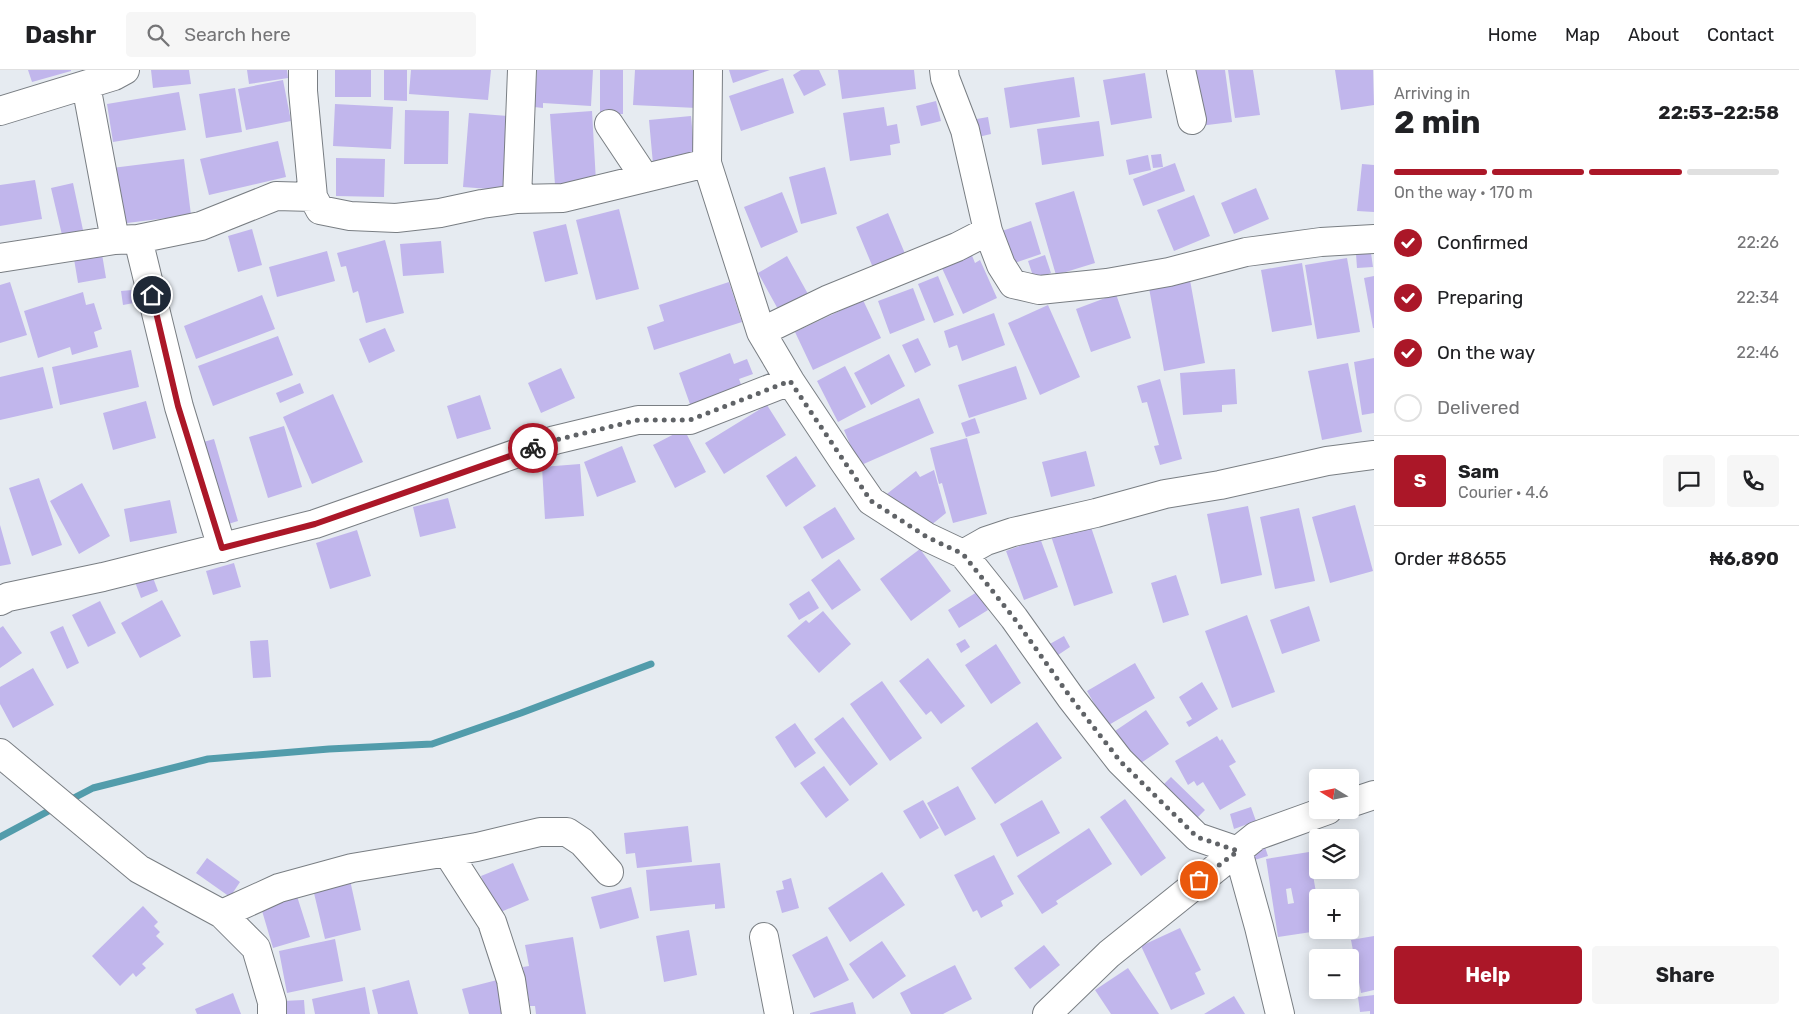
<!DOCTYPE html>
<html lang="en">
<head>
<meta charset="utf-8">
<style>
  body { margin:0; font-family:Rubik,sans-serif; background:#f6f6f6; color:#202124; height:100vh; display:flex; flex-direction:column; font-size:19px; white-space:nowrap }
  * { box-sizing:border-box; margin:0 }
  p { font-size:16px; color:#757577 }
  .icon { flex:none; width:28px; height:28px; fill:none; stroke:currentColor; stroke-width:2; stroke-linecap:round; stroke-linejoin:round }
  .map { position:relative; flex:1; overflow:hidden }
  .panel { display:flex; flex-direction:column; background:#fff; width:425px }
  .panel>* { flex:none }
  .needle { width:32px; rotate:280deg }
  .buttons { position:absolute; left:1309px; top:699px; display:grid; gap:10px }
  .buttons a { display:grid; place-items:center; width:50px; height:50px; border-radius:5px; background:#fff; box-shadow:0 2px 12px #0003; font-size:25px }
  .pin { position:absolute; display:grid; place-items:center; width:42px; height:42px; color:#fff; margin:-21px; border:2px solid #fff; border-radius:50%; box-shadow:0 1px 5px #0007 }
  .courier { position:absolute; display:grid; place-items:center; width:50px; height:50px; margin:-25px; border:4px solid #ab1728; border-radius:50%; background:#fff; color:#222; box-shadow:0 1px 6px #0007 }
  .summary em { font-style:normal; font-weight:700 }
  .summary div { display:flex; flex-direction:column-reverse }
  .summary { display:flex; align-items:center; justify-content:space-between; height:85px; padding:0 20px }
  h1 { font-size:32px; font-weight:700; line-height:38px }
  .bar { display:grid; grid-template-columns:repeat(4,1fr); gap:8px 5px; align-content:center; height:60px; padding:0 20px }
  .bar i { height:6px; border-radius:4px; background:#e0e0e0 }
  .bar .active { background:#ab1728 }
  .bar p { grid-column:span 4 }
  .line { display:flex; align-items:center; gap:12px; padding:0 20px; border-top:1px solid #e0e0e0 }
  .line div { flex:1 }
  .round { display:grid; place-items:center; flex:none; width:52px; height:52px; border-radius:5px; background:#f6f6f6 }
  ol { padding:0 20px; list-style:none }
  li { display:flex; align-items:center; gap:15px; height:55px }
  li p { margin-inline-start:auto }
  li .icon { padding:5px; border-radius:50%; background:#ab1728; color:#fff; stroke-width:4 }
  li:last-child { color:#757577 }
  li i { width:28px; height:28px; border:2px solid #e0e0e0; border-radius:50% }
  .button { display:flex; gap:10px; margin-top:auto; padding:10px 20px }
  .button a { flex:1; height:58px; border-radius:5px; background:#ab1728; color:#fff; font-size:20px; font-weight:700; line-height:58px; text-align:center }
  .button a+a { background:#f6f6f6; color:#202124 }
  header { display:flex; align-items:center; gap:30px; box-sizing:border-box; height:70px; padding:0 25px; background:#fff; border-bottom:1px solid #e0e0e0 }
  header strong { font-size:24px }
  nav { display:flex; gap:28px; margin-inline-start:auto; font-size:18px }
  .search { width:350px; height:45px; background:#f6f6f6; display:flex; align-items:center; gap:12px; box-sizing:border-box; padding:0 18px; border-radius:5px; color:#757577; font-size:19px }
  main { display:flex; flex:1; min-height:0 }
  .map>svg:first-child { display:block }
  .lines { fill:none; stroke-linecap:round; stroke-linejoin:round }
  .stream { stroke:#529cab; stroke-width:7 }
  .building { fill:#c1b6ec; fill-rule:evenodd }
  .minor-casing { stroke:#797e83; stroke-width:30 }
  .minor { stroke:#fff; stroke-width:28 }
  .done { stroke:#606367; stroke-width:5; stroke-dasharray:0 9 }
  .route { stroke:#ab1728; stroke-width:6 }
</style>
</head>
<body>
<header>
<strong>Dashr</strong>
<div class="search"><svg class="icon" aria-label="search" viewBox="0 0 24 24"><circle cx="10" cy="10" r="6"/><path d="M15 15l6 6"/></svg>Search here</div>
<nav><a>Home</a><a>Map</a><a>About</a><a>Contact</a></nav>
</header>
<main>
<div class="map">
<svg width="1374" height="944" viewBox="0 0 1374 944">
  <rect width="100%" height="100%" fill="#e6ebf1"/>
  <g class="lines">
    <!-- stream -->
    <path class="stream" d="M 68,731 L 93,718 L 208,689 L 329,679 L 432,674 L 521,643 L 651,594
      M 0,767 L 56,737"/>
  </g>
  <!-- building -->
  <path class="building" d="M 28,0 L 71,0 L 71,1 L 32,12 Z
    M 151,0 L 189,0 L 191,14 L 153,18 Z
    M 247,0 L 287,0 L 288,8 L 249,14 Z
    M 335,0 L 371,0 L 371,27 L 335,27 Z
    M 384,0 L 407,0 L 407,31 L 384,30 Z
    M 411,0 L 491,0 L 488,30 L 409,24 Z
    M 537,0 L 593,0 L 591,36 L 543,33 L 543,38 L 534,37 Z
    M 600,0 L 623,0 L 623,44 L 600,44 Z
    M 635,0 L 699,0 L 697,38 L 633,35 Z
    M 729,0 L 770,0 L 733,13 Z
    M 801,0 L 819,0 L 826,15 L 804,26 L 793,5 Z
    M 838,0 L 914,0 L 916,19 L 842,29 Z
    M 1191,0 L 1225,0 L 1232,52 L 1199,56 Z
    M 1228,0 L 1253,0 L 1260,45 L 1235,48 Z
    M 1335,0 L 1373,0 L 1374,35 L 1341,40 Z
    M 1145,3 L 1152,48 L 1111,55 L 1103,10 Z
    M 1074,7 L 1080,47 L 1010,58 L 1004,18 Z
    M 783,8 L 794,43 L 741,61 L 729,26 Z
    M 283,10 L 291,51 L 246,60 L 238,19 Z
    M 235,18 L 242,62 L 206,68 L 199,24 Z
    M 179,22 L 186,60 L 113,72 L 107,34 Z
    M 936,31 L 941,51 L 921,56 L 916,36 Z
    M 335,34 L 393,37 L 391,79 L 333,76 Z
    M 884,37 L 887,56 L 897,54 L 900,73 L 890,75 L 891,85 L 850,91 L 843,43 Z
    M 405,40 L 449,41 L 448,94 L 404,94 Z
    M 592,41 L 596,112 L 555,115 L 550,44 Z
    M 469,43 L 508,46 L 503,120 L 463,117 Z
    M 691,46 L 695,90 L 653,94 L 649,50 Z
    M 988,47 L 991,64 L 974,68 L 971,50 Z
    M 1099,51 L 1104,86 L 1042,95 L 1037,59 Z
    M 278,71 L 286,107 L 209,125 L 200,89 Z
    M 1161,84 L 1163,97 L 1153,98 L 1151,85 Z
    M 1148,85 L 1151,100 L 1129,105 L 1126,90 Z
    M 336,88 L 385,89 L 384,127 L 336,126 Z
    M 184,89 L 191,145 L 119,154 L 112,98 Z
    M 1175,93 L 1185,121 L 1143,136 L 1133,109 Z
    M 1362,94 L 1374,95 L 1374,142 L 1357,141 Z
    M 825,97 L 837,144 L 801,154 L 789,107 Z
    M 35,110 L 42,149 L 0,156 L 0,115 Z
    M 73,113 L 83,160 L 62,165 L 51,118 Z
    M 1256,118 L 1269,149 L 1234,164 L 1221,133 Z
    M 1074,121 L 1095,193 L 1056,205 L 1035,133 Z
    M 782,122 L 798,162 L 761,178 L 744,137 Z
    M 1194,125 L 1210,166 L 1174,181 L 1157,140 Z
    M 619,139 L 639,219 L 596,230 L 576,150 Z
    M 888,143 L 906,186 L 874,200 L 856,157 Z
    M 1031,151 L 1041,184 L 1009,195 L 999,162 Z
    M 566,154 L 578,204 L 545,212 L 533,162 Z
    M 252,159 L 262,195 L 238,202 L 228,166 Z
    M 385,170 L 404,243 L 366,253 L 358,221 L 353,223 L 346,196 L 341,197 L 337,183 Z
    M 441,171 L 444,203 L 403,206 L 400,174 Z
    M 327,181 L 335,211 L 277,227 L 269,197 Z
    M 971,183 L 975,193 L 980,190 L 997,228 L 963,244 L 941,196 Z
    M 1371,183 L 1373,197 L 1357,198 L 1356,184 Z
    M 102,184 L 106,208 L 78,213 L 74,189 Z
    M 1045,185 L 1051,203 L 1034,209 L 1028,191 Z
    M 787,186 L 808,224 L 779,241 L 758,203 Z
    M 1347,188 L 1360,262 L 1317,269 L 1305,195 Z
    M 1302,193 L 1312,255 L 1272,262 L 1261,200 Z
    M 938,206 L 954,245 L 934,253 L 918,214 Z
    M 1374,206 L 1374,258 L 1373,258 L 1364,208 Z
    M 1190,210 L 1205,293 L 1164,301 L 1149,218 Z
    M 10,212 L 27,265 L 0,273 L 0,215 Z
    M 729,212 L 742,252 L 654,280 L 647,257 L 664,251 L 659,235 Z
    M 913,218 L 925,250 L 890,264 L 878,231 Z
    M 132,220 L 134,233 L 123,235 L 121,221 Z
    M 83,222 L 86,235 L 94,233 L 102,259 L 94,262 L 98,277 L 72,285 L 70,277 L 38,288 L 24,241 Z
    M 1116,224 L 1131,268 L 1091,282 L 1076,239 Z
    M 262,225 L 275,259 L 196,289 L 184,256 Z
    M 863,230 L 881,268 L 813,300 L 795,262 Z
    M 1048,235 L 1080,307 L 1040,325 L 1008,253 Z
    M 994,243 L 1005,275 L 962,291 L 957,275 L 949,278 L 944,261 Z
    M 385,258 L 395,281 L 369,293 L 359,269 Z
    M 278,266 L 293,305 L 213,336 L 198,296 Z
    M 918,268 L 931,295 L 915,303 L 902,275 Z
    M 131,280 L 139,317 L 60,335 L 52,297 Z
    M 730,283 L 734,294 L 747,289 L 753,304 L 739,309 L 742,317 L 691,337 L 679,303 Z
    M 889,284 L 905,316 L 871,335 L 854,303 Z
    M 1374,288 L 1374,343 L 1362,345 L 1354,292 Z
    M 1348,293 L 1362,362 L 1322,370 L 1308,301 Z
    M 845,296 L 866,337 L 838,352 L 817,311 Z
    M 1016,296 L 1027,329 L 969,348 L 958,315 Z
    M 43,297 L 53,338 L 0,350 L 0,307 Z
    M 561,298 L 575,328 L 541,343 L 528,313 Z
    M 1235,299 L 1237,334 L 1222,335 L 1222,342 L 1183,345 L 1180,303 Z
    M 1160,309 L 1182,389 L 1160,395 L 1154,376 L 1159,375 L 1147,332 L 1142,333 L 1137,316 Z
    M 300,313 L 304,323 L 280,333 L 276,323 Z
    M 333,324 L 363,392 L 312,414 L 283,347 Z
    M 480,325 L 491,359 L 457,369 L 447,336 Z
    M 919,328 L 934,363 L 859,396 L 844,360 Z
    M 146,331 L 156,368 L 113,380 L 103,343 Z
    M 767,335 L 786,365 L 724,404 L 705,373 Z
    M 975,348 L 980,363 L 966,367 L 961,353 Z
    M 284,356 L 302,417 L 268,428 L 249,367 Z
    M 684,359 L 706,402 L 675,418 L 653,375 Z
    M 967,368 L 987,444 L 953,453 L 942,413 L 939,414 L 930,378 Z
    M 214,369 L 238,451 L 225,455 L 200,373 Z
    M 622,376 L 636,412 L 597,427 L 584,392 Z
    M 1086,381 L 1095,416 L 1051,427 L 1042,392 Z
    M 796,386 L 816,416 L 786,437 L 766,406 Z
    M 580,394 L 584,446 L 545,449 L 542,397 Z
    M 934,400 L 946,443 L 930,456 L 883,427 L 916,401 L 920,407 Z
    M 39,408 L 62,475 L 32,486 L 9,418 Z
    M 82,413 L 110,466 L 79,484 L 50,431 Z
    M 448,428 L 456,458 L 420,467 L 413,437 Z
    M 170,430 L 177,463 L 130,472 L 124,439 Z
    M 1355,435 L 1373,501 L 1330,513 L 1312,447 Z
    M 1248,436 L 1262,505 L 1221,514 L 1207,444 Z
    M 835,437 L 855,469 L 822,489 L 803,457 Z
    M 1299,438 L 1315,511 L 1275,519 L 1260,447 Z
    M 1090,454 L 1113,523 L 1074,536 L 1051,466 Z
    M 0,455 L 11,494 L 0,496 Z
    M 357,460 L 371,506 L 330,519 L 316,473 Z
    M 1040,468 L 1058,517 L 1024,530 L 1006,481 Z
    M 920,479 L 951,521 L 911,551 L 880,509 Z
    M 839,489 L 861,520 L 832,540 L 811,510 Z
    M 234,493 L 241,517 L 213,525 L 206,501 Z
    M 152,505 L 158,521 L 141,528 L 135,512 Z
    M 1176,505 L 1189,545 L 1163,553 L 1151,513 Z
    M 809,521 L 819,538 L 799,550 L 789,534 Z
    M 977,522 L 988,540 L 959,558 L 948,540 Z
    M 162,530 L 181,566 L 140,588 L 121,553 Z
    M 100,531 L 116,563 L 88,577 L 72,545 Z
    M 1309,536 L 1320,571 L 1282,584 L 1270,550 Z
    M 823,541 L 851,574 L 819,603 L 787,566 L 806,550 L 809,553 Z
    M 1247,545 L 1275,622 L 1232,638 L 1205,561 Z
    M 3,556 L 22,583 L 0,598 L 0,558 Z
    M 63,556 L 79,593 L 67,599 L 50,562 Z
    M 1064,566 L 1070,577 L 1055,587 L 1048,575 Z
    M 965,569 L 970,577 L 961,583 L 956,574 Z
    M 268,570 L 271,607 L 253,608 L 250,571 Z
    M 996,574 L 1021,613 L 991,634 L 965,595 Z
    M 928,588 L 965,636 L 941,654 L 931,641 L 926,645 L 899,611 Z
    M 1135,593 L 1155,628 L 1107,656 L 1087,621 Z
    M 33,598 L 54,635 L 13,658 L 0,634 L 0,617 Z
    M 882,611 L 922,668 L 890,691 L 850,634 Z
    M 1202,612 L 1218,639 L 1189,657 L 1186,652 L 1192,649 L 1179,627 Z
    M 1146,640 L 1169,674 L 1138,695 L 1115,661 Z
    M 843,647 L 878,694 L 850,716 L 814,669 Z
    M 1037,652 L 1062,688 L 995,734 L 971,698 Z
    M 795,653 L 816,683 L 795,698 L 775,667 Z
    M 1217,666 L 1220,671 L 1222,669 L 1236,692 L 1229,696 L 1246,725 L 1220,740 L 1203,712 L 1197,716 L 1194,711 L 1188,715 L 1175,691 Z
    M 824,696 L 849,730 L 826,748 L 800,713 Z
    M 1171,707 L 1205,740 L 1193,752 L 1160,718 Z
    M 958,716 L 976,749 L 945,766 L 927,733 Z
    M 1125,729 L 1166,788 L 1141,806 L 1100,747 Z
    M 923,730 L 939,758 L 920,769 L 903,741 Z
    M 1042,730 L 1060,763 L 1017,787 L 1000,754 Z
    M 1251,737 L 1256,751 L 1234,759 L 1230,744 Z
    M 688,756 L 692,792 L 637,798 L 635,783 L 626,784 L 624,763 Z
    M 1089,758 L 1112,794 L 1056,831 L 1058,834 L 1042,844 L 1017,806 Z
    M 1264,774 L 1268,786 L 1251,791 L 1247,779 Z
    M 1309,782 L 1318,834 L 1318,861 L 1278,867 L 1266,789 ZM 1291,818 L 1294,833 L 1288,834 L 1286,819 Z
    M 994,785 L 1014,824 L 1001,831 L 1003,836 L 981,848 L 977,840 L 973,842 L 954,805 Z
    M 207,788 L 240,812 L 230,827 L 196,803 Z
    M 513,793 L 529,830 L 496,844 L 481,806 Z
    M 720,793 L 725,838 L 715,839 L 715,834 L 650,841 L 646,800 Z
    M 882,802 L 905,835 L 850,872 L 828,838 Z
    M 791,808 L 799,838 L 782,843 L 776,821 L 784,819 L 782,811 Z
    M 350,810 L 361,860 L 325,869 L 313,819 Z
    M 631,817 L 639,848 L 600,859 L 591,827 Z
    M 296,823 L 310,867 L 273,878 L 260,834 Z
    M 143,836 L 158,852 L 154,856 L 160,862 L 156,866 L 164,874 L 142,894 L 146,898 L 136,907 L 133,903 L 120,916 L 92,886 Z
    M 1180,858 L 1201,900 L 1195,903 L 1205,924 L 1171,940 L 1141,876 Z
    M 689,860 L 697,905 L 664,912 L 656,866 Z
    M 827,866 L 849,910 L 814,928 L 792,885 Z
    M 1374,866 L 1374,920 L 1361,923 L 1351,870 Z
    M 573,867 L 586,944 L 536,944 L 535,936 L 530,936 L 523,897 L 529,896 L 525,875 Z
    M 335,869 L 343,911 L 287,923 L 279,881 Z
    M 882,871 L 906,906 L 873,929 L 849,894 Z
    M 1044,875 L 1060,895 L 1030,919 L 1014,898 Z
    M 955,895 L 972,929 L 943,944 L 911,944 L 900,923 Z
    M 1128,898 L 1159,944 L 1111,944 L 1095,920 Z
    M 501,909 L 510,944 L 469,944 L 462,919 Z
    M 409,910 L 418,944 L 378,944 L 372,920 Z
    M 365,917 L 370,944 L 315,944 L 312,929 Z
    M 233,923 L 241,944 L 197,944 L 195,939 Z
    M 1374,925 L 1374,944 L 1370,944 L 1370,941 L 1360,942 L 1358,927 Z
    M 1234,926 L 1245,944 L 1204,944 Z
    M 304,930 L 305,944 L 282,944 L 282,931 Z
    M 853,932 L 856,944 L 810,944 L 810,943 Z"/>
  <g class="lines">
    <!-- minor casing -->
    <g class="minor-casing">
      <path id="minor" d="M 303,0 L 303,21 L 313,127
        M 708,0 L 707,93 L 761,262 L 790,311 L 842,389 L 871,431 L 927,467 L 963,484 L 1014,548 L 1071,628 L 1120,691 L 1197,767 L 1238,781
        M 944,0 L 945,8 L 965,60 L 988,161 L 1001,195 L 1013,214 L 1039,220 L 1107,213 L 1169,202 L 1246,182 L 1321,172 L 1374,169
        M 1181,0 L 1192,50
        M 86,15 L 115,170
        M 0,41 L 114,6 L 125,0
        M 609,54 L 645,108
        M 517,129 L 522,0
        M 138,169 L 179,337 L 222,478
        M 0,188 L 115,170 L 138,169 L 201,156 L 276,126 L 313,127 L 320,140 L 350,146 L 396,148 L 440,143 L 482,134 L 517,129 L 563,128 L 707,93
        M 761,262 L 827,230 L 957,177 L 988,161
        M 963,484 L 986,471 L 1013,462 L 1096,443 L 1165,424 L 1220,415 L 1327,391 L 1374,385
        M 0,531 L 8,527 L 103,507 L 315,454 L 555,370 L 638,350 L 690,350 L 790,311
        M 0,683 L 139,799 L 222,844 L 256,878 L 272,932 L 272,944
        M 1350,733 L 1374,725
        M 1238,781 L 1259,857 L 1280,944
        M 447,782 L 492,852 L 511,910 L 516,944
        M 222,844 L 279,818 L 352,798 L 477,777 L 540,762 L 567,762 L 582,772 L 609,802
        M 764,867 L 779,944
        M 1047,944 L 1109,884 L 1256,766 L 1328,740"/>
    </g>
    <!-- minor -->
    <use href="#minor" class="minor"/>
  </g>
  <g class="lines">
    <!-- done -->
    <path class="done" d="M 533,378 L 556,370 L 638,350 L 690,350 L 790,311 L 871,431 L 927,467 L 963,484 L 1014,548 L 1071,628 L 1120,691 L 1197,767 L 1238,781 L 1199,810"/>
    <!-- route -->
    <path class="route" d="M 152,225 L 178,336 L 222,478 L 315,454 L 533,378"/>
  </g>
</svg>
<div class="buttons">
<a><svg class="needle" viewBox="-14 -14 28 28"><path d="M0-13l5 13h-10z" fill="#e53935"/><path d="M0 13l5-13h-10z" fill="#757577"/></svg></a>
<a><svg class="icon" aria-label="layers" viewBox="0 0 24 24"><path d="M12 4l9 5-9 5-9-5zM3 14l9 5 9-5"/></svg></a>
<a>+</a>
<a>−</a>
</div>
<div class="pin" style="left:1199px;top:810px;background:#ea580c"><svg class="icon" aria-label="bag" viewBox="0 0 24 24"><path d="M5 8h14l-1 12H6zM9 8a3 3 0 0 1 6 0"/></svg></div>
<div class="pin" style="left:152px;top:225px;background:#1f2937"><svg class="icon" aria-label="home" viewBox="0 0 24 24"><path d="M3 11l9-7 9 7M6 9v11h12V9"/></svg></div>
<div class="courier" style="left:533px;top:378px"><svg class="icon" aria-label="bike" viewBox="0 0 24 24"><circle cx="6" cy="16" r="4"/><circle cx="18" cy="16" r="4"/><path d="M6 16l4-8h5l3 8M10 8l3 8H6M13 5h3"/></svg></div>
</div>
<section class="panel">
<div class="summary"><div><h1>2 min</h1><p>Arriving in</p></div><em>22:53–22:58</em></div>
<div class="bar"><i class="active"></i><i class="active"></i><i class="active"></i><i></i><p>On the way · 170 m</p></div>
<ol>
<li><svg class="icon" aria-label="check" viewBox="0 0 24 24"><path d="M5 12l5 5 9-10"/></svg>Confirmed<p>22:26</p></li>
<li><svg class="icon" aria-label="check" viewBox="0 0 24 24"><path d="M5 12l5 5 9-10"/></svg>Preparing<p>22:34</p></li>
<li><svg class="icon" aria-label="check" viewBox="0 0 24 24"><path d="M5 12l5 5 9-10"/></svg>On the way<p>22:46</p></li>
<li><i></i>Delivered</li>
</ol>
<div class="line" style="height:90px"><b class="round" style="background:#ab1728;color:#fff">S</b><div><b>Sam</b><p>Courier · 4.6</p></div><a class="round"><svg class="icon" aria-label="chat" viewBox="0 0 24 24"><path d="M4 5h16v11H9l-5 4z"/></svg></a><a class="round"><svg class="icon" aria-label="phone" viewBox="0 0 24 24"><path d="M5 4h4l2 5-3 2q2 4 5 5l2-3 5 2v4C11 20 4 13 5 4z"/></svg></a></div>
<div class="line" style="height:65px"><div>Order #8655</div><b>₦6,890</b></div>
<div class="button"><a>Help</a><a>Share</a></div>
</section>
</main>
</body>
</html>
